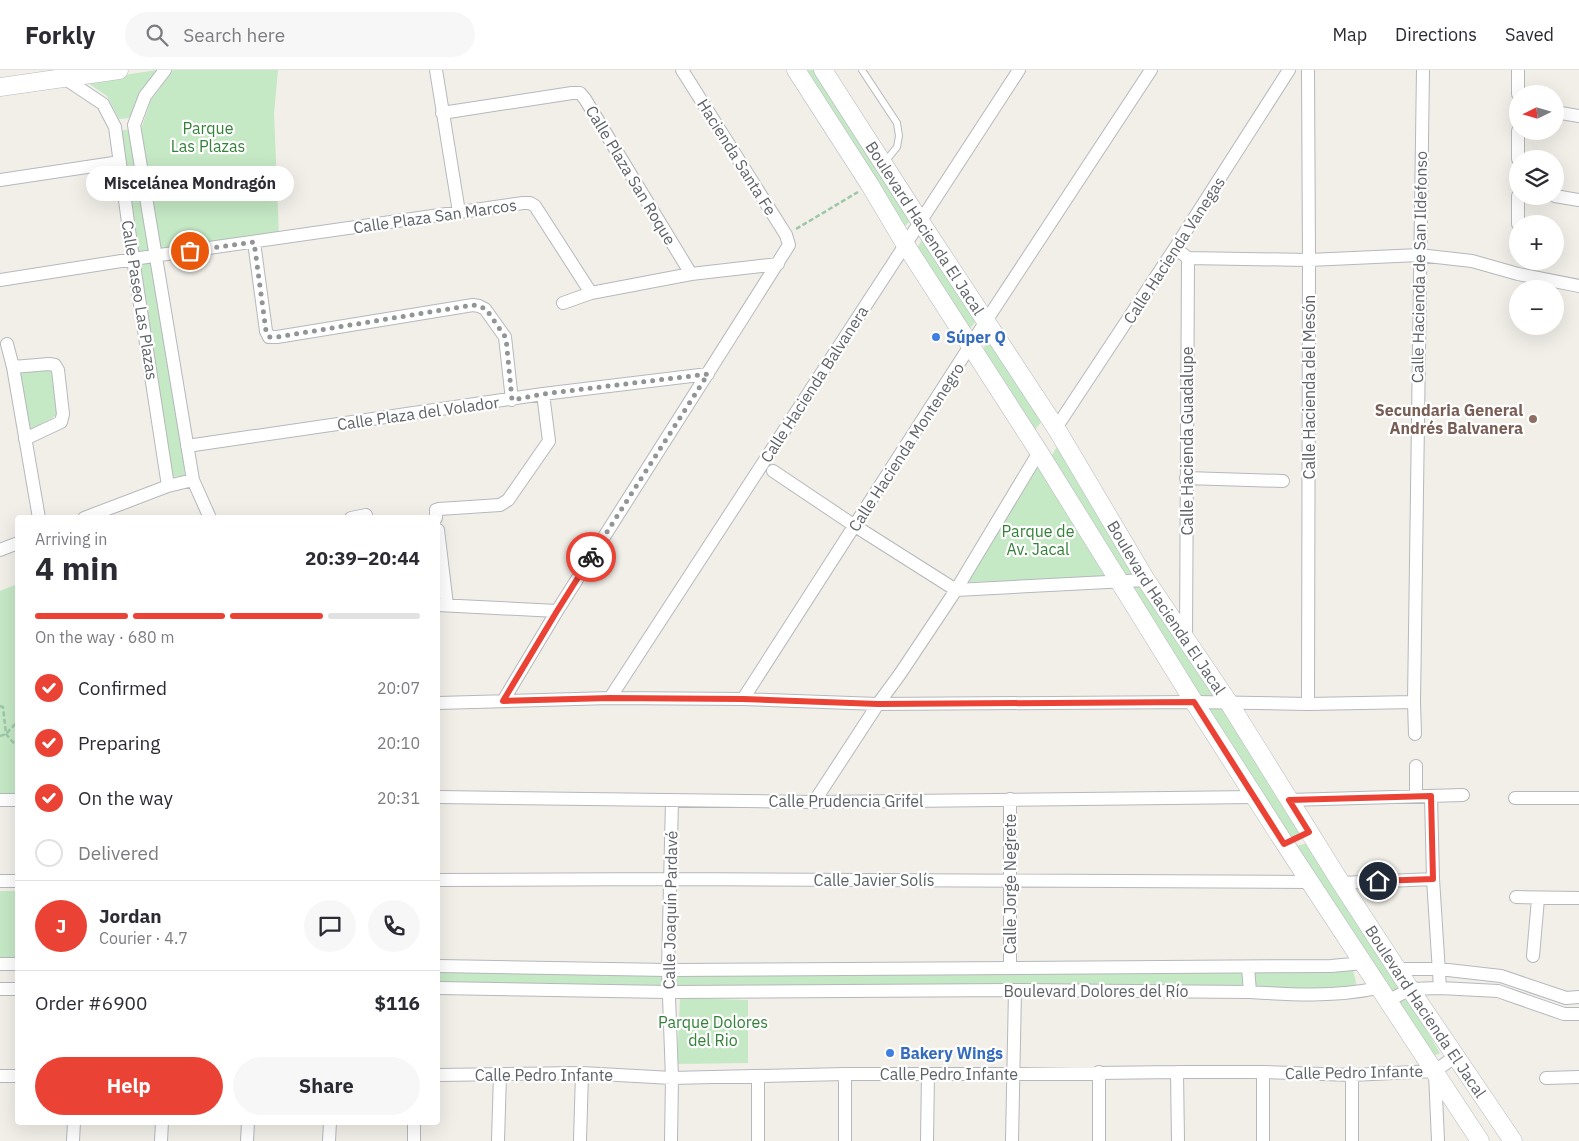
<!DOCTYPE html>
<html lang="en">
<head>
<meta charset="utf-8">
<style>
  body { margin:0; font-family:"IBM Plex Sans",sans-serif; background:#f7f7f7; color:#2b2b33; height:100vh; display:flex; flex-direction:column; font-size:19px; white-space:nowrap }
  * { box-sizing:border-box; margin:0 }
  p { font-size:16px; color:#7c7c81 }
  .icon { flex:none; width:28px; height:28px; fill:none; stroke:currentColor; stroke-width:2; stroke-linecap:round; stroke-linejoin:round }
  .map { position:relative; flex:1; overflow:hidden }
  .side { position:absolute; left:15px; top:445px; width:425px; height:610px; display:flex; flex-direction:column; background:#fff; border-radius:5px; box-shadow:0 5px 20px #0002 }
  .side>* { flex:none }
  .needle { width:32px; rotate:265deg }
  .tools { position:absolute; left:1509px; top:15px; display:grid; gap:10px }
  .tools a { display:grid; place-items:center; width:55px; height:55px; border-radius:50%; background:#fff; box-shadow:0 5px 20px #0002; font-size:25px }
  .pin { position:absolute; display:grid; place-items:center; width:42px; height:42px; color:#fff; margin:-21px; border:2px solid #fff; border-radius:50%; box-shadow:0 1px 5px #0007 }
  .courier { position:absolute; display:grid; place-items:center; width:50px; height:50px; margin:-25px; border:4px solid #ea4335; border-radius:50%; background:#fff; color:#222; box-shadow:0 1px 6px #0007 }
  .bubble { position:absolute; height:35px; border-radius:18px; background:#fff; box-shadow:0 5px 20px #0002; font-size:16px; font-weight:800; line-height:35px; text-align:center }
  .head em { font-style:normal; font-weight:800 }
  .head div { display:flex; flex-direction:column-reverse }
  .head { display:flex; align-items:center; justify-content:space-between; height:85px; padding:0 20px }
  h1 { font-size:32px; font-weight:800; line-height:38px }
  .bar { display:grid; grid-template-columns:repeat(4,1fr); gap:8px 5px; align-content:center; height:60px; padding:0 20px }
  .bar i { height:6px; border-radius:4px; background:#e1e1e2 }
  .bar .on { background:#ea4335 }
  .bar p { grid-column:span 4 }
  .line { display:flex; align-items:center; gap:12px; padding:0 20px; border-top:1px solid #e1e1e2 }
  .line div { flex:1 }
  .round { display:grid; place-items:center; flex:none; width:52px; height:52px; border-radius:26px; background:#f7f7f7 }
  ol { padding:0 20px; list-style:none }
  li { display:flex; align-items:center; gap:15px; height:55px }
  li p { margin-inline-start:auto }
  li .icon { padding:5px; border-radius:50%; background:#ea4335; color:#fff; stroke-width:4 }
  li:last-child { color:#7c7c81 }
  li i { width:28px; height:28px; border:2px solid #e1e1e2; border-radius:50% }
  .cta { display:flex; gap:10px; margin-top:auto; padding:10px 20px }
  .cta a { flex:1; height:58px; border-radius:30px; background:#ea4335; color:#fff; font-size:20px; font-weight:800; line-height:58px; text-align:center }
  .cta a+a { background:#f7f7f7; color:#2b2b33 }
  header { display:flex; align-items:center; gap:30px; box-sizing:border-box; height:70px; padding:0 25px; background:#fff; border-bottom:1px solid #e1e1e2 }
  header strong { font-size:24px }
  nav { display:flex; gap:28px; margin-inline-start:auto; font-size:18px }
  .search { width:350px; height:45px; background:#f7f7f7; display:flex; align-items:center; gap:12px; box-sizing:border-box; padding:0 18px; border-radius:28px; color:#7c7c81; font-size:19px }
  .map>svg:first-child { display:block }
  .green { fill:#c5e8c5 }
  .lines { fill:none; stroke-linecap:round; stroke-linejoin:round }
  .lane-casing { stroke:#b5b8bc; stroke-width:8 }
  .street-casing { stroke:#b5b8bc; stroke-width:14 }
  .secondary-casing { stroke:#b6babf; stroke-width:19 }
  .path { stroke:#9cc7a9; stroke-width:2.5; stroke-dasharray:5 2.5; stroke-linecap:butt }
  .lane { stroke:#fff; stroke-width:6 }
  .street { stroke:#fff; stroke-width:12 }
  .secondary { stroke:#fff; stroke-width:18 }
  .done { stroke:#929495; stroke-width:5; stroke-dasharray:0 9 }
  .route { stroke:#ea4335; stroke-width:6 }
  .shop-dot { fill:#3f7fe0; stroke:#fff; stroke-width:2 }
  .education-dot { fill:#8d6e63; stroke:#fff; stroke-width:2 }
  .labels { text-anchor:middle; stroke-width:4.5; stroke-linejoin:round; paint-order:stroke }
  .park-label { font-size:16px; fill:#348238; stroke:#fff }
  .street-label { font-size:16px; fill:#5f6368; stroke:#fff }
  .shop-label { font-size:16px; font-weight:bold; fill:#366cbe; stroke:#fff; text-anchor:start }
  .education-label { font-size:16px; font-weight:bold; fill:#785e54; stroke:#fff; text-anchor:end }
</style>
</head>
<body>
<header>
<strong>Forkly</strong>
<div class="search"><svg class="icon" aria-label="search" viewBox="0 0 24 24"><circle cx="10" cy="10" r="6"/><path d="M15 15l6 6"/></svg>Search here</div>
<nav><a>Map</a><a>Directions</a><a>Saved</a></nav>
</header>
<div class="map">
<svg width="1579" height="1071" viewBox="0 0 1579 1071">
  <rect width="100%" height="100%" fill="#f1efe8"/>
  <!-- green -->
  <path class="green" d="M 157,0 L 143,19 L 129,48 L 119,49 L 107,26 L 85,11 Z
    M 173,0 L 278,0 L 274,43 L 279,166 L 159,184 L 140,62 L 151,30 Z
    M 802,0 L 819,0 L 913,148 L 903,158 Z
    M 131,59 L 153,184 L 135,187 L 119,61 Z
    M 925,165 L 978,248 L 969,260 L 917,178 Z
    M 153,192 L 183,382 L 185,406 L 169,407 L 141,195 Z
    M 990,267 L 1044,348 L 1035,360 L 982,281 Z
    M 51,299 L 57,345 L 27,362 L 18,301 Z
    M 1060,371 L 1226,632 L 1199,631 L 1051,387 Z
    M 1038,396 L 1113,509 L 965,512 Z
    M 17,514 L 17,723 L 0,723 L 0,521 Z
    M 1207,637 L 1223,639 L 1302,763 L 1299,766 L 1290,768 Z
    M 1307,771 L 1401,918 L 1400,921 L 1386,920 L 1296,776 L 1305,774 Z
    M 0,821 L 17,821 L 17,890 L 0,890 Z
    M 438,900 L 664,905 L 664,917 L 438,914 Z
    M 1353,900 L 1357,917 L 1283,919 L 673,918 L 673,905 L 1010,901 Z
    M 680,928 L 748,930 L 748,993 L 677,994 Z
    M 1393,929 L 1403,931 L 1408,929 L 1440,983 L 1432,987 Z"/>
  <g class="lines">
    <!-- lane casing -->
    <g class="lane-casing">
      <path id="lane" d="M 862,0 L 897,53 L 899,66 L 897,77 L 884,93"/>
    </g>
    <!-- street casing -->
    <g class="street-casing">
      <path id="street" d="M 165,0 L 145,26 L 134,55 L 193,410 L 210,448
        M 436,0 L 459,142
        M 1308,0 L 1309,190 L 1308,634
        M 64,8 L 103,34 L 115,57 L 133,189 L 168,416
        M 1518,24 L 1518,0
        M 1555,42 L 1579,46
        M 442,43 L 572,23 L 580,23 L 585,29 L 691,204
        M 1518,89 L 1518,61
        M 0,110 L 120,92
        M 1555,126 L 1579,130
        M 1518,154 L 1518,126
        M 254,172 L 266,261 L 269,267 L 277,267 L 473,235 L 479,236 L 485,239 L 505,267 L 512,330
        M 1175,178 L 1188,188 L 1186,570
        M 1188,188 L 1309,190 L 1419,185 L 1472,191 L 1518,204 L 1579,216
        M 0,210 L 153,186 L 523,133 L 530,133 L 535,136 L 591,223 L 691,204 L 778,194
        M 563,233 L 591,223
        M 7,274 L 13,297 L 39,448
        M 13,297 L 49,294 L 55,295 L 58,300 L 63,344 L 61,352 L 25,369
        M 1056,358 L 1175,178 L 1289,0
        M 187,376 L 543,324 L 708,304
        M 773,401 L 855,456 L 956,520 L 1146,510
        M 1186,408 L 1283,411
        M 84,448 L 168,416 L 193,410
        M 351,448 L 366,445
        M 436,448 L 436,440 L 439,439 L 500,435 L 508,430 L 549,371 L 543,324
        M 438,460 L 447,535
        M 0,480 L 18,473
        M 438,535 L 557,541
        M 610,628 L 1019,0
        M 743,629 L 986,251 L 1151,0
        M 503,631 L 557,541 L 789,175 L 786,165 L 682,0
        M 438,633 L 610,628 L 743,629 L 878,634 L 1194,632 L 1308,634 L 1414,632
        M 1415,664 L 1414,632 L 1423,0
        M 1416,696 L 1416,726
        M 1431,726 L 1433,809 L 1440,918
        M 438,727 L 814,732 L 1255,727
        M 1515,728 L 1579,728
        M 0,730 L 18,730
        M 1289,730 L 1463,725
        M 814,732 L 878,634 L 900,604 L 956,520 L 1039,382
        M 438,810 L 670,809 L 1310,812
        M 0,811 L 18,811
        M 1341,813 L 1433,809
        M 1516,827 L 1579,828
        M 1533,886 L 1538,829
        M 0,894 L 18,894
        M 438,896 L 668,900 L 1331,896 L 1364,893
        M 1248,897 L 1250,922
        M 1010,898 L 1010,729
        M 1397,899 L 1439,899 L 1501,906 L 1566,928 L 1579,927
        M 438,918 L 668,922 L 1015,920 L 1250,922 C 1293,925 1336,927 1378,918
        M 0,919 L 18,919
        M 1388,931 L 1410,919 L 1440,918 L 1498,921 L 1564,944 L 1579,944
        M 1177,1002 L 1178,1071
        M 1263,1002 L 1263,1071
        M 1435,1003 L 1438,1071
        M 845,1004 L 845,1071
        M 438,1005 L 582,1003 L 672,1008 L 845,1004 L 1013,1004 L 1177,1002 L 1263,1002 L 1352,1005 L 1435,1001 L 1456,986
        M 1352,1005 L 1352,1071
        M 0,1006 L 18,1006
        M 758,1006 L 758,1071
        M 1546,1008 L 1579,1007
        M 73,1071 L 74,1052
        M 161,1071 L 162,1052
        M 247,1071 L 248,1052
        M 329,1071 L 330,1052
        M 414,1071 L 414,1052
        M 498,1071 L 500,1004
        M 580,1071 L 582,1003
        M 671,1071 L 672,1008 L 668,900 L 672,730
        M 927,1071 L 928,1004
        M 1012,1071 L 1015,920
        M 1099,1071 L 1099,1002"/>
    </g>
    <!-- secondary casing -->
    <g class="secondary-casing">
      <g id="secondary">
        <path d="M 796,0 L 870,115 L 905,174 L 1039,382 L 1194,632 L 1285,774 L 1480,1071"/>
        <path id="s1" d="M 823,0 L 920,151 L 1056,358 L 1146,510 L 1229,633 L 1341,813 L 1410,919 L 1513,1071"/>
        <path d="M 0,17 L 119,0"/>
      </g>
    </g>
    <!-- path -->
    <path class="path" d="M 796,159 L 858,122
      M 0,636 L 3,637 L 6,664 L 18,678
      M 0,666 L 6,664 L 18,651"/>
    <!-- lane -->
    <use href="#lane" class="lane"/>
    <!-- street -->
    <use href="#street" class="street"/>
    <!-- secondary -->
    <use href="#secondary" class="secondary"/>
  </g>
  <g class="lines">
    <!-- done -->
    <path class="done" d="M 190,181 L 254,172 L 266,261 L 269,267 L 277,267 L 473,235 L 479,236 L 486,239 L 506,268 L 512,330 L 543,324 L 708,304 L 591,487"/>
    <!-- route -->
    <path class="route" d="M 591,487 L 557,541 L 503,631 L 610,628 L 743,629 L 878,634 L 1194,632 L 1284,774 L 1309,762 L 1289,730 L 1431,726 L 1433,809 L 1378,811"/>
  </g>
  <!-- markers -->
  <g class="shop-dot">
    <circle cx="936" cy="267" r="5"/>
    <circle cx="890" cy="983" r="5"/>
  </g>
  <circle class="education-dot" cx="1533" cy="349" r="5"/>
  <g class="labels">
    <!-- park labels -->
    <g class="park-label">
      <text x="208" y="64">Parque<tspan x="208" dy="18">Las Plazas</tspan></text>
      <text x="1038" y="467">Parque de<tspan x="1038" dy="18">Av. Jacal</tspan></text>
      <text x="713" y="958">Parque Dolores<tspan x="713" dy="18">del Rio</tspan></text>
    </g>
    <!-- street labels -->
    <g class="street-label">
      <text transform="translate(737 87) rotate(58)" y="6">Hacienda Santa Fe</text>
      <text transform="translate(631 105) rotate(59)" y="6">Calle Plaza San Roque</text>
      <text transform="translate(435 146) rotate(-8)" y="6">Calle Plaza San Marcos</text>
      <text dy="6" stroke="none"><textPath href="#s1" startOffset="188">Boulevard Hacienda El Jacal</textPath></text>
      <text transform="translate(1174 180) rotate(-57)" y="6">Calle Hacienda Vanegas</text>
      <text transform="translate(1419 197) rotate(-89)" y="6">Calle Hacienda de San Ildefonso</text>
      <text transform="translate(140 230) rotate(81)" y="6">Calle Paseo Las Plazas</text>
      <text transform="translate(814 314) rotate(-57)" y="6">Calle Hacienda Balvanera</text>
      <text transform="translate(1309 317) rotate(-90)" y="6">Calle Hacienda del Mesón</text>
      <text transform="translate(418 343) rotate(-8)" y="6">Calle Plaza del Volador</text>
      <text transform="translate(1187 371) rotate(-90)" y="6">Calle Hacienda Guadalupe</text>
      <text transform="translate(906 377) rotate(-57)" y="6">Calle Hacienda Montenegro</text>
      <text dy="6" stroke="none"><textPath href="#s1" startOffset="638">Boulevard Hacienda El Jacal</textPath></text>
      <text x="846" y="737">Calle Prudencia Grifel</text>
      <text x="874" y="816">Calle Javier Solís</text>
      <text transform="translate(1010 814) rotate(-90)" y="6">Calle Jorge Negrete</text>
      <text transform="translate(670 840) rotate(-89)" y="6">Calle Joaquín Pardavé</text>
      <text x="1096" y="927">Boulevard Dolores del Río</text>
      <text dy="6" stroke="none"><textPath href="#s1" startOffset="1118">Boulevard Hacienda El Jacal</textPath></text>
      <text transform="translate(1354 1002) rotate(-1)" y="6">Calle Pedro Infante</text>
      <text x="949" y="1010">Calle Pedro Infante</text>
      <text x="544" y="1011">Calle Pedro Infante</text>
    </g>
    <!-- shop labels -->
    <g class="shop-label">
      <text x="946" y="273">Súper Q</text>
      <text x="900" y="989">Bakery Wings</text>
    </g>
    <!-- education labels -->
    <g class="education-label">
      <text x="1523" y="346">Secundaria General<tspan x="1523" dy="18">Andrés Balvanera</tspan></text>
    </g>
  </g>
</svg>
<div class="tools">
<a><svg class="needle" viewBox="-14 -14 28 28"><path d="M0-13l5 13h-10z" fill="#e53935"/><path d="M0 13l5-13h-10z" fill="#7c7c81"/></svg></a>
<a><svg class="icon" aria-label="layers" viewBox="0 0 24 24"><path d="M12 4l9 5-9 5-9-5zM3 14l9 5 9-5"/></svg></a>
<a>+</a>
<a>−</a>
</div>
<div class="pin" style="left:190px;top:181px;background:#ea580c"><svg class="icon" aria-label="bag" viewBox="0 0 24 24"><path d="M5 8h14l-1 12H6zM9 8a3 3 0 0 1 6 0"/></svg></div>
<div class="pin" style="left:1378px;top:811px;background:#1f2937"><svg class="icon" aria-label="home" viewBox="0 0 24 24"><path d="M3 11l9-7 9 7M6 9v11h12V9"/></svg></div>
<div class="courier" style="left:591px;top:487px"><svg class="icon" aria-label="bike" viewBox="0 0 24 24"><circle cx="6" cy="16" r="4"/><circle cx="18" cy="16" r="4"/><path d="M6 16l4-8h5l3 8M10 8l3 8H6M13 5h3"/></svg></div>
<div class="bubble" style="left:86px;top:96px;width:208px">Miscelánea Mondragón</div>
<section class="side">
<div class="head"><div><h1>4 min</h1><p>Arriving in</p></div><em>20:39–20:44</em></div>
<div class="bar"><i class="on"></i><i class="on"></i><i class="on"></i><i></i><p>On the way · 680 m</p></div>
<ol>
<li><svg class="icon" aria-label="check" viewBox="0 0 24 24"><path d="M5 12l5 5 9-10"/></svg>Confirmed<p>20:07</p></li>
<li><svg class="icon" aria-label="check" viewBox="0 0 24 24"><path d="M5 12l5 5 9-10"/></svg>Preparing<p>20:10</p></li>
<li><svg class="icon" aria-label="check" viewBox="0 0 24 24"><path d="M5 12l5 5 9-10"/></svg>On the way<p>20:31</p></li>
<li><i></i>Delivered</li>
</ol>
<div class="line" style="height:90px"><b class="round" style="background:#ea4335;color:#fff">J</b><div><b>Jordan</b><p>Courier · 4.7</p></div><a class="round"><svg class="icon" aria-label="chat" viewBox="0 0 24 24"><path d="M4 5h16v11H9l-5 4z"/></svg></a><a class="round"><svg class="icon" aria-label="phone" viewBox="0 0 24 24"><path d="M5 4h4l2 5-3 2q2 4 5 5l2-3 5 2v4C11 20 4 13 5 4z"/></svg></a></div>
<div class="line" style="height:65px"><div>Order #6900</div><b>$116</b></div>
<div class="cta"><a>Help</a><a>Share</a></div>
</section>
</div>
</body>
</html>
